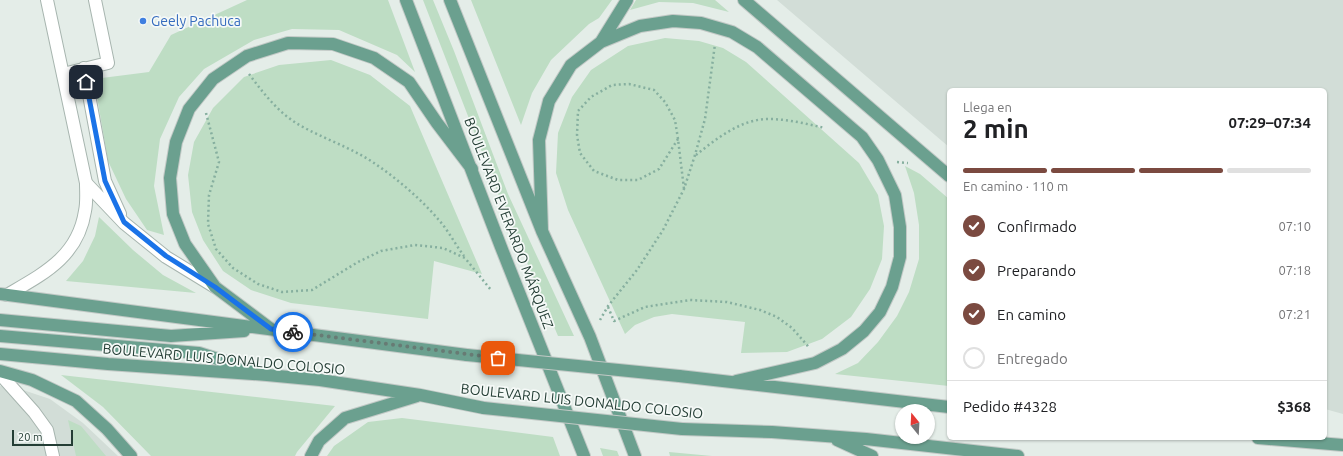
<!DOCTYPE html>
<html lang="es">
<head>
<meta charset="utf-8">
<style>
  body { margin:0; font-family:Ubuntu,sans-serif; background:#f6f6f6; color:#202124; height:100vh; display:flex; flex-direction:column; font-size:15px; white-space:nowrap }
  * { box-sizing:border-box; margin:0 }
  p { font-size:13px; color:#757577 }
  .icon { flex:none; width:22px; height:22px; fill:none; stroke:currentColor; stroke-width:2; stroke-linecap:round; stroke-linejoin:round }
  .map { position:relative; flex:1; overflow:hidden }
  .drawer { position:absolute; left:947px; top:88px; width:380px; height:352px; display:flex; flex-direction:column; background:#fff; border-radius:6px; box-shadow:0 1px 3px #0004 }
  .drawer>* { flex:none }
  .needle { width:26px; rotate:342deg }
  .fabs { position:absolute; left:895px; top:404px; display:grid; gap:8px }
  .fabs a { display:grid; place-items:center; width:40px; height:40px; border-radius:50%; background:#fff; box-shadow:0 1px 3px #0004; font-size:20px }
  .scale { position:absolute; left:12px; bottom:10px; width:61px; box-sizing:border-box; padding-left:4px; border:2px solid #243e35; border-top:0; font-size:11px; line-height:14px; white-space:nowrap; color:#243e35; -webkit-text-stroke:3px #f5f9f7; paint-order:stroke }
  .pin { position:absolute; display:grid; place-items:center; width:34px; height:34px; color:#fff; margin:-17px; border-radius:8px; box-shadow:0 2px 6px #0006 }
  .courier { position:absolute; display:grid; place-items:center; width:40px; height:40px; margin:-20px; border:3px solid #1a73e8; border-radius:50%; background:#fff; color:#222; box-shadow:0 1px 5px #0007 }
  .overview em { font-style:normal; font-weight:700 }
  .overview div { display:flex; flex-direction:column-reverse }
  .overview { display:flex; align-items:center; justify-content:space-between; height:68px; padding:0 16px }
  h1 { font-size:26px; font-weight:700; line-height:30px }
  .bar { display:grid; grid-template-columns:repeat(4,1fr); gap:6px 4px; align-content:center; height:48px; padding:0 16px }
  .bar i { height:5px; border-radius:3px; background:#e0e0e0 }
  .bar .active { background:#7b4a40 }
  .bar p { grid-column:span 4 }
  .line { display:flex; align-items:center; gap:10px; padding:0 16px; border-top:1px solid #e0e0e0 }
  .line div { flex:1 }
  ol { padding:0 16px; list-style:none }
  li { display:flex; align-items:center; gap:12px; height:44px }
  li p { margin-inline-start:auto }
  li .icon { padding:4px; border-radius:50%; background:#7b4a40; color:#fff; stroke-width:4 }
  li:last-child { color:#757577 }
  li i { width:22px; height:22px; border:2px solid #e0e0e0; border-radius:50% }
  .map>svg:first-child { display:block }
  .built { fill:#d2ddd7 }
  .green { fill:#beddc4 }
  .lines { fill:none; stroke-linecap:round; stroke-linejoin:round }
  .service-casing { stroke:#a7b5af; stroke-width:14 }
  .minor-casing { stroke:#a7b5af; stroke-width:14 }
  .primary-casing { stroke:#c2c9c6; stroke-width:14 }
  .path { stroke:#86af9f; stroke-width:2.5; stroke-dasharray:2 3; stroke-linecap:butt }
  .service { stroke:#fff; stroke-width:12 }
  .minor { stroke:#fff; stroke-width:12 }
  .primary { stroke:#6ba08f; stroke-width:12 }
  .primary-bridge-casing { stroke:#c2c9c6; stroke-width:14; stroke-linecap:butt }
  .primary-bridge { stroke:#6ba08f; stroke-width:12 }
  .done { stroke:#677b74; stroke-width:4; stroke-dasharray:0 7.2 }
  .route { stroke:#1a73e8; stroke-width:5 }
  .shop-dot { fill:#3f7fe0; stroke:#f5f9f7; stroke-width:1.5 }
  .labels { text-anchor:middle; stroke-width:3.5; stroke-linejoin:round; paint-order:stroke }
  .shop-label { font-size:14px; fill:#366cbe; stroke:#f5f9f7; text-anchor:start }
  .street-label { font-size:14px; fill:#243e35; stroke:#f5f9f7 }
</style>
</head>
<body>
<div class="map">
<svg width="1343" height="456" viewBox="0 0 1343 456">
  <rect width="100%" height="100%" fill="#e4ede8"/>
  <!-- built -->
  <path class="built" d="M 777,0 L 1343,0 L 1343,414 L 1325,409 L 1325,90 L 949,90 L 949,147 Z
    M 0,386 L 17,388 L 50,399 L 83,423 L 118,456 L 0,456 Z"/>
  <!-- green -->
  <path class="green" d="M 247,0 L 388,0 L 415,72 L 397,55 L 339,30 L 292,29 L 254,40 L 204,69 L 179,97 L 160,139 L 154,186 L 164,235 L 147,230 L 126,199 L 108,161 L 94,79 L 149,72 L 171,35 Z
    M 423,0 L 433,0 L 454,51 L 508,194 L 574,336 L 558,336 L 499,196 Z
    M 471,0 L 612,0 L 599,18 L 589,24 L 551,60 L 532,93 L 521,125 Z
    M 636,0 L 715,0 L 729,12 L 693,3 L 659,2 L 630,10 Z
    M 665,38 L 699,41 L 723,48 L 746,62 L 859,163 L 878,195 L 884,226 L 882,259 L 870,289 L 851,317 L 822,339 L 787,352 L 741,353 L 745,322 L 672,314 L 654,317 L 635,325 L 625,334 L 568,210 L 556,173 L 558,133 L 572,97 L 591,70 L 628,46 Z
    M 331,60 L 370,75 L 410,106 L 482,274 L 434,261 L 428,319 L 291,303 L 251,290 L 223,271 L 203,240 L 192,212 L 188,175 L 194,142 L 213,108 L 244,77 L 279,65 Z
    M 905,166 L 920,174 L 949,199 L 949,386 L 835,374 L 858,363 L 878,342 L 897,316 L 909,292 L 919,259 L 919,225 L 914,193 Z
    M 99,217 L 133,250 L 163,275 L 196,293 L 66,281 L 83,261 L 95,236 Z
    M 61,375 L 335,406 L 297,452 L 295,456 L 151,456 L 103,407 Z
    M 402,418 L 553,437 L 560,456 L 327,456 L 334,446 L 368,422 Z
    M 68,420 L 81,426 L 106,456 L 76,456 Z
    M 600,448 L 617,451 L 619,456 L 603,456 Z
    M 669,452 L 712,456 L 670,456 Z"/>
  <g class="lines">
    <!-- service casing -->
    <g class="service-casing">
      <path id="service" d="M 84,68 L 105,181 L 120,214
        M 63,74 L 108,63 L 95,0
        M 86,183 L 124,223 L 166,257 L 215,287
        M 0,374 L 34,412 L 47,430 L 53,456"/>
    </g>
    <!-- minor casing -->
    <g class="minor-casing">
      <path id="minor" d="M 7,295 C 43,274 78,257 85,211 C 87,202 86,192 86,183 L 47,0"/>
    </g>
    <!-- primary casing -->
    <g class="primary-casing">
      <path id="primary" d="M 406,0 L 501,247 L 584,456
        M 450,0 L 542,231 L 590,337 L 635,456
        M 744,0 L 949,176
        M 601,42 L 627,0
        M 542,231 L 539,140 L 549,101 L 571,65 L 601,42 L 640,26 L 673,21 L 701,23 L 732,32 L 757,47 L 862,137 L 878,160 L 895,195 L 900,227 L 900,257 L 892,287 L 880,312 L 864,331 L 842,349 L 815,363 L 736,381
        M 0,294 L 467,355
        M 0,320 L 171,336 L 244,331
        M 271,329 L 215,287 L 185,244 L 173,214 L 170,178 L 176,142 L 189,109 L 213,79 L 247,56 L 288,43 L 333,44 L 374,58 L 409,82 L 437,123 L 472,169
        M 0,336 L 199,353 L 249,369
        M 0,354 L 108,364 L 267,375 L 320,380 L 420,395 L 484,408
        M 0,371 L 32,380 L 76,401 L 107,429 L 131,456
        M 679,376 L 949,407
        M 682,429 L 772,432 L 866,439 L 1018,456
        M 1258,438 L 1343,445
        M 837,440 L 872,456
        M 311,456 L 319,441 L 345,418 L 417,396"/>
    </g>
    <!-- path -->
    <path class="path" d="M 249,74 C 264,94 280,115 303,127 C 325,139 349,147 371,161 C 395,177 419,197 438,219 C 448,230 455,244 464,256
      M 206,113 L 219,162 L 209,195 L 208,224 L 216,249 L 233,268 L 258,284 L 282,292 L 312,290 L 358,262 L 381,251 L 415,245 L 443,248 L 465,258 L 491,290
      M 678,139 L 659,169 L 638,180 L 618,180 L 594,171 L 580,153 L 577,135 L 578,111 L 591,97 L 612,85 L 629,84 L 654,90 L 665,102 L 675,120 L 678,139 L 684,189
      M 696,155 C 716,139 741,119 768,119 C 788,119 807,124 825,128
      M 897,162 L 908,163
      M 608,307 L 614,321 L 645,307 L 690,300 L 727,302 L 760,310 L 777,317 L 792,328 L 807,345 L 809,348
      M 600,320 L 608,306 L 637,270 L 663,230 L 684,189 L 695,155 L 705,119 L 715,44"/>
    <!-- service -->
    <use href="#service" class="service"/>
    <!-- minor -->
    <use href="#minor" class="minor"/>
    <!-- primary -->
    <use href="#primary" class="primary"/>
    <!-- primary-bridge casing -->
    <g class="primary-bridge-casing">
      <path id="primary-bridge" d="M 467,355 L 679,376
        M 484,408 L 682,429"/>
    </g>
    <!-- primary-bridge -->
    <use href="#primary-bridge" class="primary-bridge"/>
  </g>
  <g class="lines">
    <!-- done -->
    <path class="done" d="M 293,332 L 498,358"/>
    <!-- route -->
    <path class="route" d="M 86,82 L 105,181 L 124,222 L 166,256 L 215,287 L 271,329 L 293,332"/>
  </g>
  <!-- markers -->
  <circle class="shop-dot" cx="143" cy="21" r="4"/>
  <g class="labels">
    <!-- shop labels -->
    <g class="shop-label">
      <text x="151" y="26">Geely Pachuca</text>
    </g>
    <!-- street labels -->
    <g class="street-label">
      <text transform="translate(509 223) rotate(69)" y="5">BOULEVARD EVERARDO MÁRQUEZ</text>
      <text transform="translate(224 359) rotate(5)" y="5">BOULEVARD LUIS DONALDO COLOSIO</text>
      <text transform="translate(582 401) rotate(6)" y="5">BOULEVARD LUIS DONALDO COLOSIO</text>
    </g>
  </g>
</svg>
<div class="fabs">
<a><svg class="needle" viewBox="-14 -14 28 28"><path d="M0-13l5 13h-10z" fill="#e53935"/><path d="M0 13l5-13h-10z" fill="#757577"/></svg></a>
</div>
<div class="scale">20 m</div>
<div class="pin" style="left:498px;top:358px;background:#ea580c"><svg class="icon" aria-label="bag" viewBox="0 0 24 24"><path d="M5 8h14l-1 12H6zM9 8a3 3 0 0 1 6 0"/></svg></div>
<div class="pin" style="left:86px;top:82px;background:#1f2937"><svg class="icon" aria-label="home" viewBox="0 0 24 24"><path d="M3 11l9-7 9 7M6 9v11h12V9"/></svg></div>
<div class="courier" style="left:293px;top:332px"><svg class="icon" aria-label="bike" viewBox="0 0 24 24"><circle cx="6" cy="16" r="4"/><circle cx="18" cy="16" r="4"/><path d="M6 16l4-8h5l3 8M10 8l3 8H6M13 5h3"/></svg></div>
<section class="drawer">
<div class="overview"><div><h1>2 min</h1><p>Llega en</p></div><em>07:29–07:34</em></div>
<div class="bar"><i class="active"></i><i class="active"></i><i class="active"></i><i></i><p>En camino · 110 m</p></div>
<ol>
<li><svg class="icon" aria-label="check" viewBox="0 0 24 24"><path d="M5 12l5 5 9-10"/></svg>Confirmado<p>07:10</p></li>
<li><svg class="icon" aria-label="check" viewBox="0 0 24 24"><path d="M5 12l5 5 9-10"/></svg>Preparando<p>07:18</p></li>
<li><svg class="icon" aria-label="check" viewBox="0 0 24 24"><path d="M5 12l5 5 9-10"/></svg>En camino<p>07:21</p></li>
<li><i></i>Entregado</li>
</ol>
<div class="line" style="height:52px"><div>Pedido #4328</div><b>$368</b></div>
</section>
</div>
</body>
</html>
